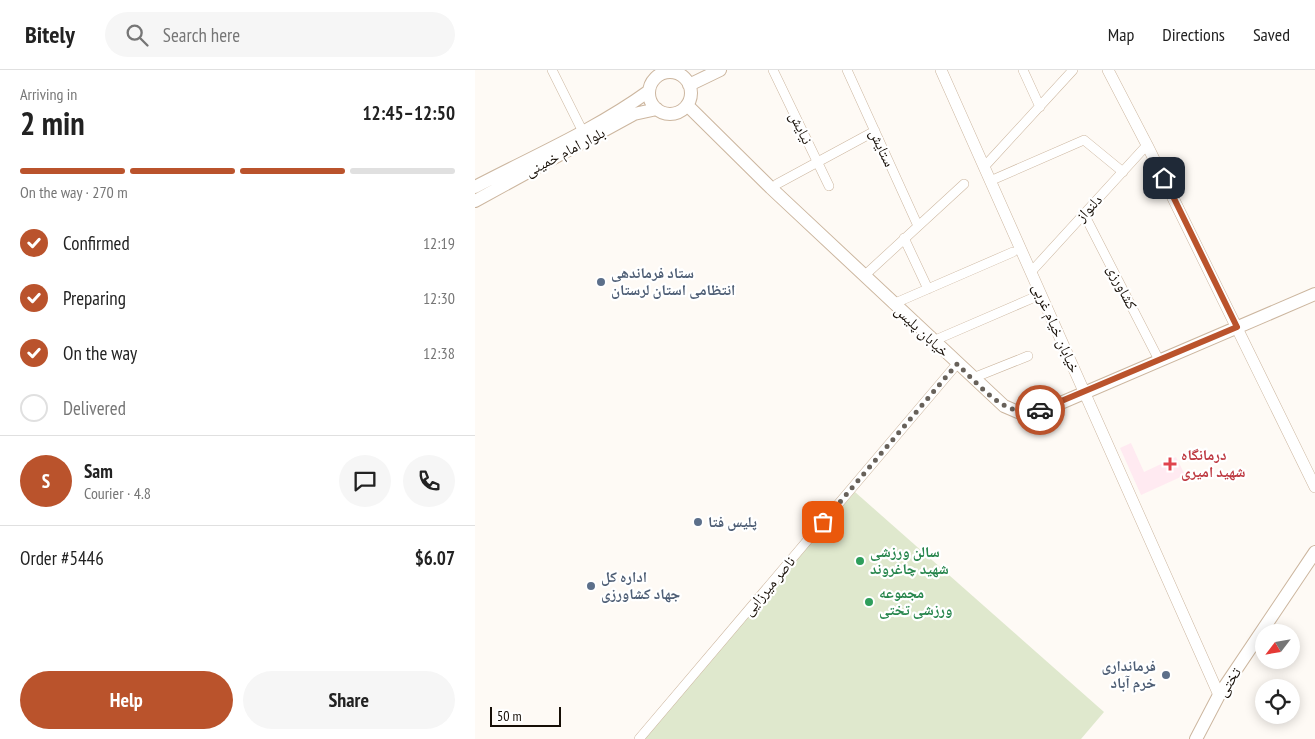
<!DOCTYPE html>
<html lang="en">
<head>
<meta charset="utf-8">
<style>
  body { margin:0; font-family:"PT Sans Narrow","Noto Naskh Arabic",sans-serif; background:#f6f6f6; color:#222; height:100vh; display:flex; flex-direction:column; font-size:19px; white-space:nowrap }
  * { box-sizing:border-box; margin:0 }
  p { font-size:16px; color:#767676 }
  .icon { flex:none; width:28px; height:28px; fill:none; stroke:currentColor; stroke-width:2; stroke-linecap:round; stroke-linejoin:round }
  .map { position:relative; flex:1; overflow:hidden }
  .drawer { display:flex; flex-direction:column; background:#fff; width:475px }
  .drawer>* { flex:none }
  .needle { width:32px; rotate:239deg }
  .tools { position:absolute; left:780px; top:554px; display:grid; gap:10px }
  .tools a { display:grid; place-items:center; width:45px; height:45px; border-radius:50%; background:#fff; box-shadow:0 2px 12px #0003; font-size:25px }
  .scale { position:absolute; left:15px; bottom:12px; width:71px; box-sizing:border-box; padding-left:5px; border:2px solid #160e06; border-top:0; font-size:14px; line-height:18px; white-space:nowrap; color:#160e06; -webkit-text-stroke:4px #fff; paint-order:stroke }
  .pin { position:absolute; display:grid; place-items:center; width:42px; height:42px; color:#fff; margin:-21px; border-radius:10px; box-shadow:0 2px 8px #0006 }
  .courier { position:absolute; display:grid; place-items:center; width:50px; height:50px; margin:-25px; border:4px solid #ba532c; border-radius:50%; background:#fff; color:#222; box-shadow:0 1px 6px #0007 }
  .overview em { font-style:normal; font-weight:700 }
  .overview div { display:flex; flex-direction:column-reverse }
  .overview { display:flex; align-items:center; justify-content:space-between; height:85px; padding:0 20px }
  h1 { font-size:32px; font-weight:700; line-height:38px }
  .bar { display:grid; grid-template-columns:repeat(4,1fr); gap:8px 5px; align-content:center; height:60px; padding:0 20px }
  .bar i { height:6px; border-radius:4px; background:#e0e0e0 }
  .bar .selected { background:#ba532c }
  .bar p { grid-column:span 4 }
  .line { display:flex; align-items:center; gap:12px; padding:0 20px; border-top:1px solid #e0e0e0 }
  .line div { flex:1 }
  .round { display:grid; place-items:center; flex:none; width:52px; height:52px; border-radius:26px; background:#f6f6f6 }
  ol { padding:0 20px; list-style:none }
  li { display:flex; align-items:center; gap:15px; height:55px }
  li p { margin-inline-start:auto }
  li .icon { padding:5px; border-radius:50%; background:#ba532c; color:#fff; stroke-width:4 }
  li:last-child { color:#767676 }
  li i { width:28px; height:28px; border:2px solid #e0e0e0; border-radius:50% }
  .primary-button { display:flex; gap:10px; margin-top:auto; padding:10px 20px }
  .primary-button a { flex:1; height:58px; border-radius:30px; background:#ba532c; color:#fff; font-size:20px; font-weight:700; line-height:58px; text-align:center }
  .primary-button a+a { background:#f6f6f6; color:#222 }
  header { display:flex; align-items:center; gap:30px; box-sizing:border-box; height:70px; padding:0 25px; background:#fff; border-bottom:1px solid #e0e0e0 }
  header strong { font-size:24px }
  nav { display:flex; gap:28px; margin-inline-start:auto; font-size:18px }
  .search { width:350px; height:45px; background:#f6f6f6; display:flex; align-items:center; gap:12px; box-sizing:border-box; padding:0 18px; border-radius:28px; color:#767676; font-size:19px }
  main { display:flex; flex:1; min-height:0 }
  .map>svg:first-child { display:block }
  .medical { fill:#ffeaf1 }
  .green { fill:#dfe8cd }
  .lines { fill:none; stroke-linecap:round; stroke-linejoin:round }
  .minor-casing { stroke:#ccb69f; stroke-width:10 }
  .tertiary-casing { stroke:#ccb69f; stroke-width:12 }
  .secondary-casing { stroke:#ccb69f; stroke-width:14 }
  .minor { stroke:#fff; stroke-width:9 }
  .tertiary { stroke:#fff; stroke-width:11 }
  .secondary { stroke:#fff; stroke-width:12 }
  .done { stroke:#67615a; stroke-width:5; stroke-dasharray:0 9 }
  .route { stroke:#ba532c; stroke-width:6 }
  .service-dot { fill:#5c6f8a; stroke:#fff; stroke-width:2 }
  .health-dot { fill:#e0444e; stroke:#fff; stroke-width:2 }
  .leisure-dot { fill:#2e9e5b; stroke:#fff; stroke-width:2 }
  .labels { text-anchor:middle; stroke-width:4.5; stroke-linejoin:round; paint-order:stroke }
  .street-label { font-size:15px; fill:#160e06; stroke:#fff }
  .service-label { font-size:15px; font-weight:bold; fill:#4e5e75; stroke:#fff; text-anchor:start }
  .health-label { font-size:15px; font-weight:bold; fill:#be3a42; stroke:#fff; text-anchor:start }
  .leisure-label { font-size:15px; font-weight:bold; fill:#27864d; stroke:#fff; text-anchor:start }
</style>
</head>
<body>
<header>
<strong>Bitely</strong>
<div class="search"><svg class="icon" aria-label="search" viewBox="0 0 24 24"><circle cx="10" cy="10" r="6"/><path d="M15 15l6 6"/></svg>Search here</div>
<nav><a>Map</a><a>Directions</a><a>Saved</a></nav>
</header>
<main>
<section class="drawer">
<div class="overview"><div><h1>2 min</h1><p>Arriving in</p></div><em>12:45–12:50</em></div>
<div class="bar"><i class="selected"></i><i class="selected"></i><i class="selected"></i><i></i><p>On the way · 270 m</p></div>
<ol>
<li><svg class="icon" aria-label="check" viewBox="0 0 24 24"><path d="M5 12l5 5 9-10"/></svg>Confirmed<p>12:19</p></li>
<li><svg class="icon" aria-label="check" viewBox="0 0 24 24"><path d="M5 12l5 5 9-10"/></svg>Preparing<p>12:30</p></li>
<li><svg class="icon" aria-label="check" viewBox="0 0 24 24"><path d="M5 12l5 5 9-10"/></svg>On the way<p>12:38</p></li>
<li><i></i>Delivered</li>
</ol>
<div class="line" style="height:90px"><b class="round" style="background:#ba532c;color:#fff">S</b><div><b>Sam</b><p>Courier · 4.8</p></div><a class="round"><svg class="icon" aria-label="chat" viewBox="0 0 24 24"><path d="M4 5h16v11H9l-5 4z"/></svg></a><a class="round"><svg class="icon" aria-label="phone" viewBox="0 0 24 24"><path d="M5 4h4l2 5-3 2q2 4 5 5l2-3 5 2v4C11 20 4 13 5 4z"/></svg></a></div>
<div class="line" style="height:65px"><div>Order #5446</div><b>$6.07</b></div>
<div class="primary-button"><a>Help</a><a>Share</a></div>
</section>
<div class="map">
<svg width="840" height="669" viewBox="0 0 840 669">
  <rect width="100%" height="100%" fill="#fefaf5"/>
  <!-- medical -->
  <path class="medical" d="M 656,373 L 669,402 L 701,387 L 710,405 L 666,425 L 645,378 Z"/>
  <!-- green -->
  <path class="green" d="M 380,422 L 629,642 L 606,669 L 162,669 Z"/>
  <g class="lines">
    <!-- minor casing -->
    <g class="minor-casing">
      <path id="minor" d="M 77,0 L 108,62
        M 298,0 L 354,116
        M 372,0 L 443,156
        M 548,0 L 565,37
        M 509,97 L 598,0
        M 515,111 L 609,70 L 648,102
        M 302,114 L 400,61
        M 609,144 L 684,290
        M 429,168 L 453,219
        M 556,202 L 672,75
        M 389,206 L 489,114
        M 418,234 L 538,182
        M 458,271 L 560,227
        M 498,308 L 553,286
        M 164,669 L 482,294"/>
    </g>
    <!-- tertiary casing -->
    <g class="tertiary-casing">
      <path id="tertiary" d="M 466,0 L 744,625
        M 633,0 L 672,75 L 840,417"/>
    </g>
    <!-- secondary casing -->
    <g class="secondary-casing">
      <path id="secondary" d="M174 23a21 21 0 1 1 42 0a21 21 0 1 1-42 0Z
        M 214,15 L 245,0
        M 212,35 L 296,118 L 529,336 L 543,342 L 559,342 L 574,338 L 840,224
        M 0,117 C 59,86 120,60 174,21
        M 0,131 L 159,44 L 182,39
        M 721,669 L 744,625 L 840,482"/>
    </g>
    <!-- minor -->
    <use href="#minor" class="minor"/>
    <!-- tertiary -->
    <use href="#tertiary" class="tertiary"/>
    <!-- secondary -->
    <use href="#secondary" class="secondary"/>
  </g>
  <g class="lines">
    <!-- done -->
    <path class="done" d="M 348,452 L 482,294 C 504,314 531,351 565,340"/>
    <!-- route -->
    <path class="route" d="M 565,340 L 762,257 L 689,108"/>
  </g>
  <!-- markers -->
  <g class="service-dot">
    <circle cx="126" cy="212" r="5"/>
    <circle cx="223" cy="452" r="5"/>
    <circle cx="116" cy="516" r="5"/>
    <circle cx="691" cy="605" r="5"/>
  </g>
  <path class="health-dot" d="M692.5 386.5h5v5h5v5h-5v5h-5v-5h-5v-5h5z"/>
  <g class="leisure-dot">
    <circle cx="385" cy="491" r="5"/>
    <circle cx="394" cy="532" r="5"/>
  </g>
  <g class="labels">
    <!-- street labels -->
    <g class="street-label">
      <text transform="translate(326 58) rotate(64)" y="5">نیایش</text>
      <text transform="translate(407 78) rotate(65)" y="5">ستایش</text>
      <text transform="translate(90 82) rotate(-28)" y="5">بلوار امام خمینی</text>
      <text transform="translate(614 138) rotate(-47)" y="5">دلنواز</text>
      <text transform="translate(647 217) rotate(63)" y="5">کشاورزی</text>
      <text transform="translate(581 258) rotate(66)" y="5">خیابان خیام غربی</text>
      <text transform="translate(447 261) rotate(43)" y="5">خیابان پلیس</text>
      <text transform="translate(294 516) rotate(-50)" y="5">ناصر میرزایی</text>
      <text transform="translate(754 612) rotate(-57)" y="5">تختی</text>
    </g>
    <!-- service labels -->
    <g class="service-label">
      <text x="136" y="208">ستاد فرماندهی<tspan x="136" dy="17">انتظامی استان لرستان</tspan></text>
      <text x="233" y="457">پلیس فتا</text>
      <text x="126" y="512">اداره کل<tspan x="126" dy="17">جهاد کشاورزی</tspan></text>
      <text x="681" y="601" text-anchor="end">فرمانداری<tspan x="681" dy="17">خرم آباد</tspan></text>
    </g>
    <!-- health labels -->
    <g class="health-label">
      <text x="706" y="390">درمانگاه<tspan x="706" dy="17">شهید امیری</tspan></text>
    </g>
    <!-- leisure labels -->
    <g class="leisure-label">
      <text x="395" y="487">سالن ورزشی<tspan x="395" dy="17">شهید چاغروند</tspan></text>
      <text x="404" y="528">مجموعه<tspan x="404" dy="17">ورزشی تختی</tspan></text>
    </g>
  </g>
</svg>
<div class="tools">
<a><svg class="needle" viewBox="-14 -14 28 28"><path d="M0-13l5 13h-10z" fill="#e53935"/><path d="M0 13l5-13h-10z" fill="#767676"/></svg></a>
<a><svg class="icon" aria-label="locate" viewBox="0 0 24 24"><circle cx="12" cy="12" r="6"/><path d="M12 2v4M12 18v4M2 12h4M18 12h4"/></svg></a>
</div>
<div class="scale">50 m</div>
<div class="pin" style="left:348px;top:452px;background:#ea580c"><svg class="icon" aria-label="bag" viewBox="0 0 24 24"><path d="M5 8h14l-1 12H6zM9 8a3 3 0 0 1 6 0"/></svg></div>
<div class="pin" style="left:689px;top:108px;background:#1f2937"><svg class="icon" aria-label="home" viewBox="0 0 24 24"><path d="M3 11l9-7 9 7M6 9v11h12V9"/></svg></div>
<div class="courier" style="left:565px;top:340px"><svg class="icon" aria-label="car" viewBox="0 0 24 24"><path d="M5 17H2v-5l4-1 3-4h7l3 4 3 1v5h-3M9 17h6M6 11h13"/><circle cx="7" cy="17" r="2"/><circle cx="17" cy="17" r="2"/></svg></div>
</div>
</main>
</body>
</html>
